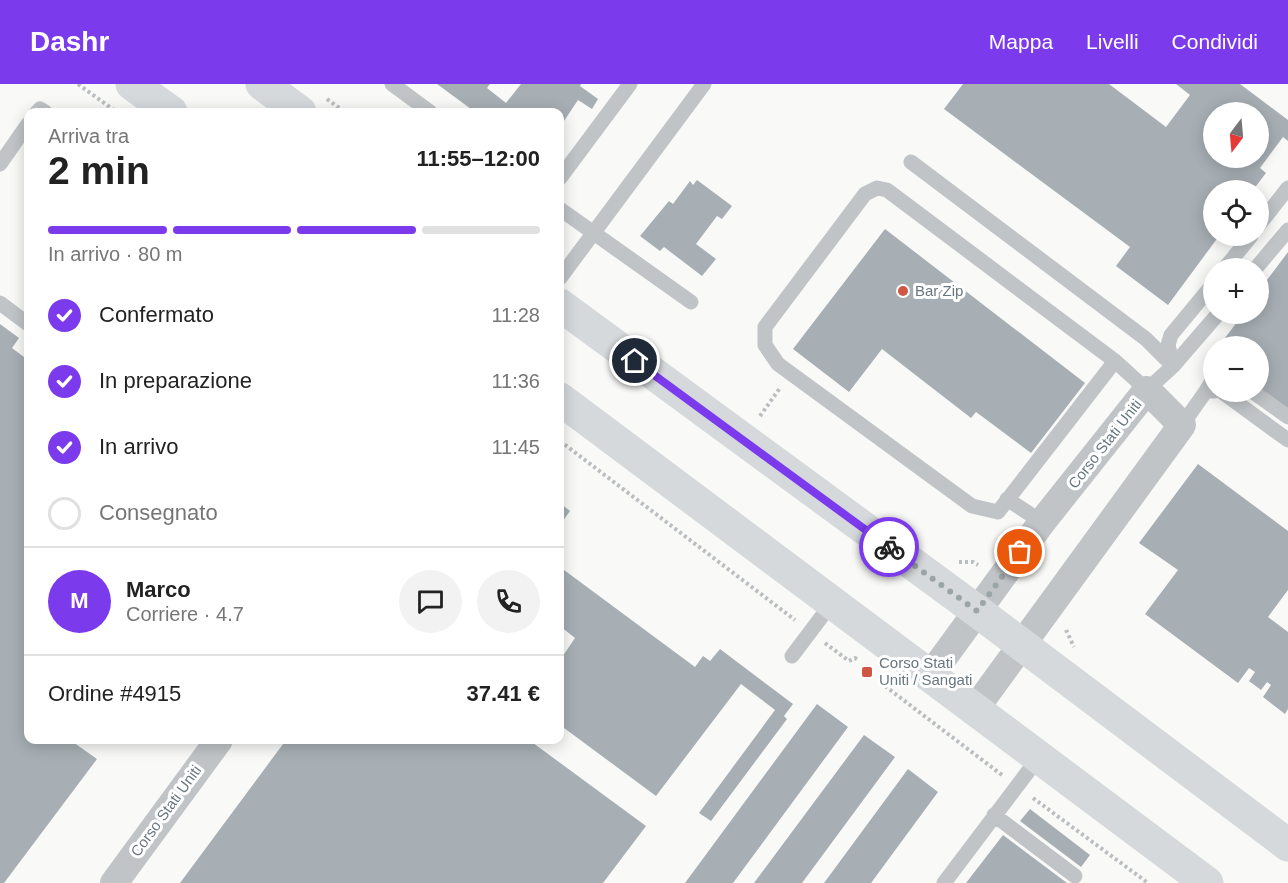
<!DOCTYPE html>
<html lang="it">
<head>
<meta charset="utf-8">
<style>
  body { margin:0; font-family:Arial,sans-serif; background:#f2f2f2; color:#222; height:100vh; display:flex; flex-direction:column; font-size:22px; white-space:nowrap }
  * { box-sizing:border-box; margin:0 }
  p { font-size:20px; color:#767676 }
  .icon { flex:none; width:33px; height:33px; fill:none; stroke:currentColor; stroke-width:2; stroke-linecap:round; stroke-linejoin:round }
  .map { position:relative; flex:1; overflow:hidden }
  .side { position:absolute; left:24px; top:24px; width:540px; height:636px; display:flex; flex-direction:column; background:#fff; border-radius:12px; box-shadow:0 3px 15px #0003 }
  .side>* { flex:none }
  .needle { width:39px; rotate:196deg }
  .controls { position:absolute; left:1203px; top:18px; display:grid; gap:12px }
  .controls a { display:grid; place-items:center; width:66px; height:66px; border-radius:50%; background:#fff; box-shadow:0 3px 15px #0003; font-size:30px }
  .pin { position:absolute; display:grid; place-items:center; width:51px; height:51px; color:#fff; margin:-26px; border:3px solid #fff; border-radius:50%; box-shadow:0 2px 6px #0007 }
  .courier { position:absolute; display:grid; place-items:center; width:60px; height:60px; margin:-30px; border:4px solid #7c3aed; border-radius:50%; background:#fff; color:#222; box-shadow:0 2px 8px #0007 }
  .overview em { font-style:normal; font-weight:700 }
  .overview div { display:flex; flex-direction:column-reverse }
  .overview { display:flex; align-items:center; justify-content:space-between; height:102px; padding:0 24px }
  h1 { font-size:39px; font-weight:700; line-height:45px }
  .bar { display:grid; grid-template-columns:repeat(4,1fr); gap:9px 6px; align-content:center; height:72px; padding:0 24px }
  .bar i { height:8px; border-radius:4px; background:#e0e0e0 }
  .bar .active { background:#7c3aed }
  .bar p { grid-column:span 4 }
  .line { display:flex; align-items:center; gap:15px; padding:0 24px; border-top:2px solid #e0e0e0 }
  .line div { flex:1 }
  .round { display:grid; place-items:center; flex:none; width:63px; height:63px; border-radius:32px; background:#f2f2f2 }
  ol { padding:0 24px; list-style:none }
  li { display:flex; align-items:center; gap:18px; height:66px }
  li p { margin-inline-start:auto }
  li .icon { padding:6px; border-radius:50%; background:#7c3aed; color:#fff; stroke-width:4 }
  li:last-child { color:#767676 }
  li i { width:33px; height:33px; border:3px solid #e0e0e0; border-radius:50% }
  header { display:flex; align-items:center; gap:36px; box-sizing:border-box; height:84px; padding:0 30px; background:#7c3aed; color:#fff }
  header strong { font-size:28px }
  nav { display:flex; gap:33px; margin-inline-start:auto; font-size:21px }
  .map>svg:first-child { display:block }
  .building { fill:#a7afb4; fill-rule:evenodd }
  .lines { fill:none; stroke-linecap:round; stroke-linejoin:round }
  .path { stroke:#babec0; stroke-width:4; stroke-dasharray:3 3; stroke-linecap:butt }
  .service { stroke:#c0c4c7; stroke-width:15 }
  .minor { stroke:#c0c4c7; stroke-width:28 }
  .primary { stroke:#d5d9db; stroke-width:33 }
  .done { stroke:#9ba4a9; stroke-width:6; stroke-dasharray:0 10.8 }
  .route { stroke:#7c3aed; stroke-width:8 }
  .poi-dot { fill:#ce5844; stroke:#fff; stroke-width:2 }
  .labels { text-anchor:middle; stroke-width:6; stroke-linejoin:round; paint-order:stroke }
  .poi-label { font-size:15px; fill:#68777f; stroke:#fff; text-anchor:start }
  .street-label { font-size:15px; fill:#68777f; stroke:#fff }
</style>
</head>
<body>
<header>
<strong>Dashr</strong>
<nav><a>Mappa</a><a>Livelli</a><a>Condividi</a></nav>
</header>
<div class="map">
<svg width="1288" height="799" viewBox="0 0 1288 799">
  <rect width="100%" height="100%" fill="#f9f9f8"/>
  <!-- building -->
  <path class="building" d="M 437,0 L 490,0 L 487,4 L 506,19 L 521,0 L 581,0 L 580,2 L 598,15 L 592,25 L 578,16 L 560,43 L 560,28 L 475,28 Z
    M 963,0 L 1109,0 L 1166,43 L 1190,11 L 1176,0 L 1240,0 L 1288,36 L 1288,57 L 1283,53 L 1260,84 L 1266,89 L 1253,106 L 1214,106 L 1214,152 L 1219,152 L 1168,221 L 1116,182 L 1130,163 L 944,25 ZM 1214,28 L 1258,28 L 1258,74 L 1214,74 Z
    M 697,96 L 732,122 L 722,135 L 717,132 L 696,160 L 716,175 L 702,192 L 664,163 L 660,167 L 640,152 L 669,117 L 673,120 L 690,97 L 693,101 Z
    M 885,145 L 1085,299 L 1031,369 L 976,328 L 971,334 L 882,265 L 849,308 L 793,265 Z
    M 1288,168 L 1288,327 L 1258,305 L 1258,262 L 1219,262 L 1243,230 L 1258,230 L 1258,208 Z
    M 0,240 L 19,254 L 12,264 L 28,276 L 28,656 L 70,656 L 97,675 L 4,799 L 0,799 Z
    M 1198,380 L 1288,447 L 1288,506 L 1268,533 L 1288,548 L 1288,625 L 1285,630 L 1263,613 L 1271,601 L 1267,598 L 1261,606 L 1249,597 L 1255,588 L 1249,584 L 1238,599 L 1145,530 L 1178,486 L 1139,459 Z
    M 560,419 L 570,427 L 560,441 Z
    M 560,483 L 695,583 L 703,572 L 710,577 L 720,565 L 793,620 L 784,632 L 787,635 L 711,737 L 699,729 L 775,626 L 741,600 L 656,712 L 560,641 L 560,576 L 575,554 L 560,542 Z
    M 817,620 L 848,643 L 733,799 L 685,799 Z
    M 864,651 L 895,673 L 802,799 L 754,799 Z
    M 286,656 L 529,656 L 646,742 L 603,799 L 180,799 Z
    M 908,685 L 938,708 L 871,799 L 824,799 Z
    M 1030,725 L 1090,771 L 1081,783 L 1020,737 Z
    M 1003,751 L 1067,799 L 966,799 Z"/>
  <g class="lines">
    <!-- path -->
    <path class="path" d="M 78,0 L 114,26
      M 327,15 L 345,28
      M 760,332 L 780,304
      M 560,357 L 795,536
      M 959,478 L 973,478 L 978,481
      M 1066,546 L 1074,563
      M 825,559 L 849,577 L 855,574 L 858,576
      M 881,592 L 881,599 L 1002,691
      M 1033,714 L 1148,799"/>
    <!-- service -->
    <path class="service" d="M 392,0 L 430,28
      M 37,28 L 40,25 L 45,28
      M 911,78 L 1146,255 L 1173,282
      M 0,80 L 28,40
      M 560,94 L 630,0
      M 560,125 L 691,218
      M 1258,142 L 1288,104
      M 1225,184 L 1251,152
      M 1256,184 L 1288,146
      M 560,194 L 704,0
      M 0,219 L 28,240
      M 1115,277 L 998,428 L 972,422 L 778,280 L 765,261 L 765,243 L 865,110 L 877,104 L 887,106 L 1115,277 L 1147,306 L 1173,282 L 1218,230
      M 1173,282 L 1168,261 L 1171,251 L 1214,199
      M 1206,307 L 1214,294
      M 1222,308 L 1288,356
      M 1253,308 L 1288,333
      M 1182,341 L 1206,307 L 1214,307
      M 1007,415 L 1042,438
      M 792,572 L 832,519
      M 994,731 L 1075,792
      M 944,799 L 1039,673"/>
    <!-- minor -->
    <path class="minor" d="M 930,592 L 1042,438 L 1147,306 L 1182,341 L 975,625
      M 114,799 L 219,656"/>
    <!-- primary -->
    <path class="primary" d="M 132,0 L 171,28
      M 262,0 L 300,28
      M 560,221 L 977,527 L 1288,761
      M 560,315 L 1207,799"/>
  </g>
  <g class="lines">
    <!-- done -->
    <path class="done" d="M 889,463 L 977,527 L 1020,468"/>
    <!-- route -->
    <path class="route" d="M 635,277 L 889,463"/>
  </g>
  <!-- markers -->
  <g class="poi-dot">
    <circle cx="903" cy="207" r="6"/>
    <rect x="861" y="582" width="12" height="12" rx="3"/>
  </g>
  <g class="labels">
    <!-- poi labels -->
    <g class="poi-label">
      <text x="915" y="212">Bar Zip</text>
      <text x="879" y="584">Corso Stati<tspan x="879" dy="17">Uniti / Sangati</tspan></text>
    </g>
    <!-- street labels -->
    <g class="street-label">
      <text transform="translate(1105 360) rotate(-52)" y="5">Corso Stati Uniti</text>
      <text transform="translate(166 727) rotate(-54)" y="5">Corso Stati Uniti</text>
    </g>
  </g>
</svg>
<div class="controls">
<a><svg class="needle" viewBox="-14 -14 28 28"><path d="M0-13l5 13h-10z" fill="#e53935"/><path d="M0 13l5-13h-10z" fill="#767676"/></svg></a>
<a><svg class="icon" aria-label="locate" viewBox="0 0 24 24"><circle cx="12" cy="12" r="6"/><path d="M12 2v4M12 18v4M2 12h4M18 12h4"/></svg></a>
<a>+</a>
<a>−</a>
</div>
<div class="pin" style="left:1020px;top:468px;background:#ea580c"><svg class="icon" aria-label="bag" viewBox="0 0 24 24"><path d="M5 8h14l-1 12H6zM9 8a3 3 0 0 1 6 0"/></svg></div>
<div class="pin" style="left:635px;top:277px;background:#1f2937"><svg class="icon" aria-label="home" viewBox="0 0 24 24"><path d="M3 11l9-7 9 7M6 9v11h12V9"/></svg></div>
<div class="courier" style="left:889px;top:463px"><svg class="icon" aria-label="bike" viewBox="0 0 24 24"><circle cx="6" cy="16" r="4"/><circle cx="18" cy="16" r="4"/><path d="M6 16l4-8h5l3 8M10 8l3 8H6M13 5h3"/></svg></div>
<section class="side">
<div class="overview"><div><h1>2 min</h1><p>Arriva tra</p></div><em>11:55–12:00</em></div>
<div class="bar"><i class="active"></i><i class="active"></i><i class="active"></i><i></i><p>In arrivo · 80 m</p></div>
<ol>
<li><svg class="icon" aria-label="check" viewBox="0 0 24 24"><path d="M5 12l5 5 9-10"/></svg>Confermato<p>11:28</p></li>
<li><svg class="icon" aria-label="check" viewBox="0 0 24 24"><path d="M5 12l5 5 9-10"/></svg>In preparazione<p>11:36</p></li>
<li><svg class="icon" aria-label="check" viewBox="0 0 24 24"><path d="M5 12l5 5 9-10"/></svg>In arrivo<p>11:45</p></li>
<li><i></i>Consegnato</li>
</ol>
<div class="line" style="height:108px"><b class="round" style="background:#7c3aed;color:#fff">M</b><div><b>Marco</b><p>Corriere · 4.7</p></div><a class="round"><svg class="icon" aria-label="chat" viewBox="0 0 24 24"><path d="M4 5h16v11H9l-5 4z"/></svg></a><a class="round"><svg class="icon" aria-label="phone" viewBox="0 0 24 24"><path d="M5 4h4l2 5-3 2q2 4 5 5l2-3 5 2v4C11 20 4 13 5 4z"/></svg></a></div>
<div class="line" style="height:78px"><div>Ordine #4915</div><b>37.41 €</b></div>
</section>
</div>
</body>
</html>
